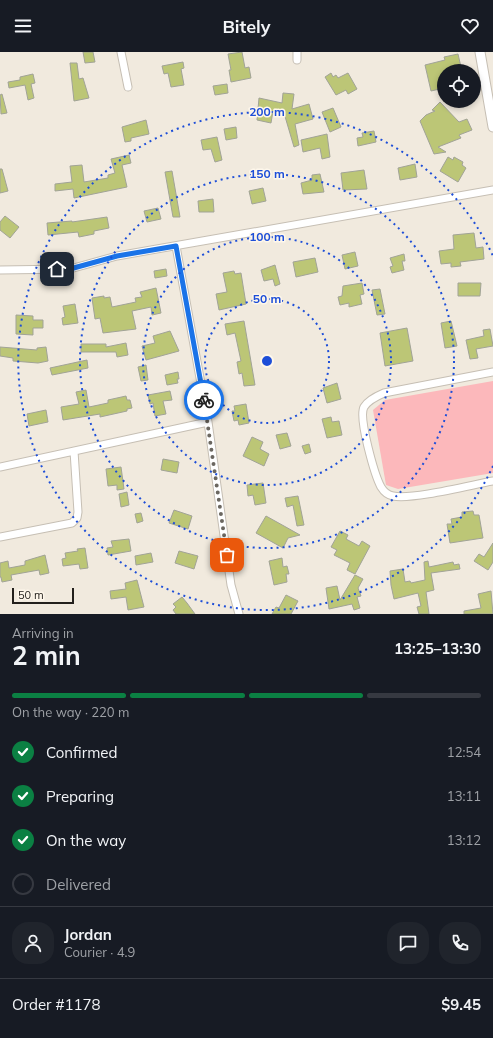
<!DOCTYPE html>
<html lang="en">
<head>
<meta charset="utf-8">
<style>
  body { margin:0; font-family:Mulish,sans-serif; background:#20242c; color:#f1f3f6; height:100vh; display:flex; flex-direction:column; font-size:15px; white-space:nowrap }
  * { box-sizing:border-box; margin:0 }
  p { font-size:13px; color:#9ea1a6 }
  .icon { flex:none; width:22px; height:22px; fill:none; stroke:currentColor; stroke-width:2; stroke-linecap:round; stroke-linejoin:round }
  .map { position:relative; height:562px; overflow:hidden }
  .sheet { display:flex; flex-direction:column; background:#171b24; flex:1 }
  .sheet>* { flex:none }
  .fabs { position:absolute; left:437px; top:12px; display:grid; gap:8px }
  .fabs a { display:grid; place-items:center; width:44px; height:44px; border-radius:50%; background:#171b24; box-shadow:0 2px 6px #0003; font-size:20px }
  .scale { position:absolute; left:12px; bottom:10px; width:62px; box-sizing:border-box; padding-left:4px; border:2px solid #23201c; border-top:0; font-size:11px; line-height:14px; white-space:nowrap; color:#23201c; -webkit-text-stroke:3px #fef7eb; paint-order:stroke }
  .pin { position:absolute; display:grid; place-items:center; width:34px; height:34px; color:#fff; margin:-17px; border-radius:8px; box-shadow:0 2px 6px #0006 }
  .courier { position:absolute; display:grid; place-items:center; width:40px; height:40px; margin:-20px; border:3px solid #1a73e8; border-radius:50%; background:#fff; color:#222; box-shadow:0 1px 5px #0007 }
  .summary em { font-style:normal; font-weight:700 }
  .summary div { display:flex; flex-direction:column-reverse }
  .summary { display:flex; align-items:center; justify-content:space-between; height:68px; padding:0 12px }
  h1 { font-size:26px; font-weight:700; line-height:30px }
  .bar { display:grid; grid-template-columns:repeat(4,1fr); gap:6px 4px; align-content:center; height:48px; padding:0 12px }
  .bar i { height:5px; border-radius:3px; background:#363941 }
  .bar .selected { background:#0b8043 }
  .bar p { grid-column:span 4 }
  .line { display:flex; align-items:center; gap:10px; padding:0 12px; border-top:1px solid #363941 }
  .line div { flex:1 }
  .round { display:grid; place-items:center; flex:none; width:42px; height:42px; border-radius:16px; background:#20242c }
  ol { padding:0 12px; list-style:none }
  li { display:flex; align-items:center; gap:12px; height:44px }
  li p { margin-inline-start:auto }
  li .icon { padding:4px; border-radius:50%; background:#0b8043; color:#fff; stroke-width:4 }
  li:last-child { color:#9ea1a6 }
  li i { width:22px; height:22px; border:2px solid #363941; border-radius:50% }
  header { display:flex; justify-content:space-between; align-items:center; height:52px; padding:0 12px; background:#171b24; font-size:18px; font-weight:700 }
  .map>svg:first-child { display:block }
  .green { fill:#fcb8bb }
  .building { fill:#bcc676; stroke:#a1a397 }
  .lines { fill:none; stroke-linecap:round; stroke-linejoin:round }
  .street-casing { stroke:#c6bfb4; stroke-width:9 }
  .secondary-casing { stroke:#c6bfb4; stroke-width:11 }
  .street { stroke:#fff; stroke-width:7 }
  .secondary { stroke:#fff; stroke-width:9 }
  .done { stroke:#6b6760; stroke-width:4; stroke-dasharray:0 7.2 }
  .route { stroke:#1a73e8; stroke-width:5 }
  .ring { fill:none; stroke:#1d4ed8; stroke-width:2; stroke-dasharray:2 4 }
  .centre { fill:#1d4ed8; stroke:#fef7eb; stroke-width:2 }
  .ring-label { font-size:12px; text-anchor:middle; font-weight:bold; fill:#1d4ed8; stroke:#fef7eb; stroke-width:3; stroke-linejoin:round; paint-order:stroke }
</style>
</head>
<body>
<header><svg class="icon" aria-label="menu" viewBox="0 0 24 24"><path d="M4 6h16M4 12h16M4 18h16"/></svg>Bitely<svg class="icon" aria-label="heart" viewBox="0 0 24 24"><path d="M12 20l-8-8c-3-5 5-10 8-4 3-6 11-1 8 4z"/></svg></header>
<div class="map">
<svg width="493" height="562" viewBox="0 0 493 562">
  <rect width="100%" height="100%" fill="#f1eade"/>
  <!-- green -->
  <path class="green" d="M 493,329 L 493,421 L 398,437 L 386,433 L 373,358 L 385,348 Z"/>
  <!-- building -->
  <path class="building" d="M 83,0 L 93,0 L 95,10 L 85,11 Z
    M 242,0 L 245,16 L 249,15 L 251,26 L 231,30 L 229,18 L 231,18 L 228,2 Z
    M 458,2 L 461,15 L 444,19 L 444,36 L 431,39 L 425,13 L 445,8 L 444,5 Z
    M 183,10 L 184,16 L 181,17 L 184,33 L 171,35 L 168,21 L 164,22 L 162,14 Z
    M 70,11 L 77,11 L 79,27 L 83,26 L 89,46 L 74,49 Z
    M 331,21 L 333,25 L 336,23 L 338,26 L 348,21 L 357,37 L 348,42 L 346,38 L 336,43 L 325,25 Z
    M 33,22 L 35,31 L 31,32 L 34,46 L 28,48 L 25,33 L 9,36 L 8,30 L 20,28 L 20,25 Z
    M 227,32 L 228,41 L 215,43 L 213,34 Z
    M 283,41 L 294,42 L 292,57 L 309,52 L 313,67 L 295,72 L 299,93 L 294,95 L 284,61 L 273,59 L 271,71 L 257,68 L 259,46 L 282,51 Z
    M 2,42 L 7,61 L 1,62 L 0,43 Z
    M 440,50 L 459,70 L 467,67 L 472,78 L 459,83 L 461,86 L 438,95 L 446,100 L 434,102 L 420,69 L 426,63 L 435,59 L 432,58 Z
    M 333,56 L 341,75 L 330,80 L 322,60 Z
    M 146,68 L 149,82 L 131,86 L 131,89 L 125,90 L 122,75 Z
    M 236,75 L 237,86 L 226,88 L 224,77 Z
    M 374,79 L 376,90 L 358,94 L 357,86 L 363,85 L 362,81 Z
    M 327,82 L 330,105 L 322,107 L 320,96 L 303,100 L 301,88 Z
    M 217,85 L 222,108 L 215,110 L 211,97 L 203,98 L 201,88 Z
    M 129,103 L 131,111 L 122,113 L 127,135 L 74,146 L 73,137 L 55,139 L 55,132 L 72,130 L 70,114 L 82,113 L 84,130 L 108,126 L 108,123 L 115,121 L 111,107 Z
    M 448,105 L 453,108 L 454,105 L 463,110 L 462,113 L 466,116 L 458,130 L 440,119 Z
    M 415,112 L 417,125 L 400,128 L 398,116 Z
    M 0,117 L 2,117 L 8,139 L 0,141 Z
    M 364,118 L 367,137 L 343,138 L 341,121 Z
    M 172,119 L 180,165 L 173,165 L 165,120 Z
    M 320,122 L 324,140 L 303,142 L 301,131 L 312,128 L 312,123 Z
    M 263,136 L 266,149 L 252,152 L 249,139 Z
    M 213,147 L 214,160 L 199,160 L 198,149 Z
    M 158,156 L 161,167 L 147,170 L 144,159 Z
    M 5,164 L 19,175 L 10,186 L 0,178 L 0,170 Z
    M 107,165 L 109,176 L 94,179 L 94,182 L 79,185 L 78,180 L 48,183 L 47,171 L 72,169 L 72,170 Z
    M 474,181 L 476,196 L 483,195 L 484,207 L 460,210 L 461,214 L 451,215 L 451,211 L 441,212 L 439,199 L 454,197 L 453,183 Z
    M 355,200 L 358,214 L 345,217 L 342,203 Z
    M 404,202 L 405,209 L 402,209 L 404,218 L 392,221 L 390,215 L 393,214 L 390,206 Z
    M 315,206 L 318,220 L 296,225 L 293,210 Z
    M 275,213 L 280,232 L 275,234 L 273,227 L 264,229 L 261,218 Z
    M 166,217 L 167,224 L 155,226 L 154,219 Z
    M 234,219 L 235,222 L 241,221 L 246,252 L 219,258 L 216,242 L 227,240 L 223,221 Z
    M 362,231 L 364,242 L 360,243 L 362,252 L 349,255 L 349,251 L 340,253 L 338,245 L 342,244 L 343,234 Z
    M 458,231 L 481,231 L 480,244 L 458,244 Z
    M 156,236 L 161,261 L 152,263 L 151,255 L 132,259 L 136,277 L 103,281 L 100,266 L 95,267 L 92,246 L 104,244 L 104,246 L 110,245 L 112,255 L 136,250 L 135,246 L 142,245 L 140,240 Z
    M 380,237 L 385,262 L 377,263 L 372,238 Z
    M 75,252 L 78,271 L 63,273 L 62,266 L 65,265 L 63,254 Z
    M 16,263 L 33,264 L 33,268 L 43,268 L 43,276 L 33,276 L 33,283 L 16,282 Z
    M 244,269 L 255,333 L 244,334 L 242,321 L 239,322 L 237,310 L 241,309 L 235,281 L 227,283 L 225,272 Z
    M 451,269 L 457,294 L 445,296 L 441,271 Z
    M 407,276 L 413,309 L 385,314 L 380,281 Z
    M 490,277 L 493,294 L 476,297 L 478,306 L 470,307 L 466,288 L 484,284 L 483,278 Z
    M 170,279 L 179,299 L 146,308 L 142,294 L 155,291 L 153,284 Z
    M 126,291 L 128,303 L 117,305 L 116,300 L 81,300 L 81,292 L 106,292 L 106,295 Z
    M 0,295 L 37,298 L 37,296 L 46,295 L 48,309 L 38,311 L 13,309 L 13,306 L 0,304 Z
    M 87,308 L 88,316 L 52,323 L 50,316 Z
    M 146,313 L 148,328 L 141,329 L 138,315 Z
    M 178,320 L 179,327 L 177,327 L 178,331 L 167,333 L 165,323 Z
    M 337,331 L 341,347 L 327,351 L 323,336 Z
    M 86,338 L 89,355 L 108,351 L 108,348 L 126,344 L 127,348 L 130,348 L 132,356 L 127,357 L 127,359 L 100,365 L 100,362 L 63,368 L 61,355 L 79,352 L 76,340 Z
    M 170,339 L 172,348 L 163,349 L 166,362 L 155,364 L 153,351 L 150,352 L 148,343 Z
    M 246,352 L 249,371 L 239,373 L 238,368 L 234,369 L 232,359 L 235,359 L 234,354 Z
    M 46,358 L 48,370 L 29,374 L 27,362 Z
    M 331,365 L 332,370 L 339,369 L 342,383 L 327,386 L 322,367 Z
    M 287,381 L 291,394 L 280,397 L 276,383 Z
    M 252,385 L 263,390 L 260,397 L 269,402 L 264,414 L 243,404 Z
    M 309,392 L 311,400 L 305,402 L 302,394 Z
    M 163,407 L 179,410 L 177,421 L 161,418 Z
    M 121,415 L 124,437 L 117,438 L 117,433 L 108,434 L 106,417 Z
    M 263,431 L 266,451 L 255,453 L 253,443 L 248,444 L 247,433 Z
    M 127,440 L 129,453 L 121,455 L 119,442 Z
    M 298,444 L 304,473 L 297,474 L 293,453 L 287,455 L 285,446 Z
    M 174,458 L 192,464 L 188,477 L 169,471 Z
    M 473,459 L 474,463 L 479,463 L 483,486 L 450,491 L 447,472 L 452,472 L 451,467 L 462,465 L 462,460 Z
    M 141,461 L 143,469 L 137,471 L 135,462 Z
    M 266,464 L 284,474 L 300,483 L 288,486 L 283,496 L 256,481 Z
    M 340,479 L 348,483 L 346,487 L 359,494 L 362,489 L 370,494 L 355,522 L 347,518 L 350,511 L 334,503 L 337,498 L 331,495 Z
    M 129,487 L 131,499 L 108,503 L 107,496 L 113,495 L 111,489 Z
    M 493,491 L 493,510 L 488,518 L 474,509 L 479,502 L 484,505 Z
    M 85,496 L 88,516 L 80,517 L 79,512 L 63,514 L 62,507 L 66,506 L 65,501 L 78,499 L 77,497 Z
    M 179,499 L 198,504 L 194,517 L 175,511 Z
    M 151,501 L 153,510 L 136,513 L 135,504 Z
    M 45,503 L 49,521 L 40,523 L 39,518 L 11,523 L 12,528 L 2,530 L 1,525 L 0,525 L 0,511 L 8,509 L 9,516 L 25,513 L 25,509 Z
    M 282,506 L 283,515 L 287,514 L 289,522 L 286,522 L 287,530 L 274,533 L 269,509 Z
    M 428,509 L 429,515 L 453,510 L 454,513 L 459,512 L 460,517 L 431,521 L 434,538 L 426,540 L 429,562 L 419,562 L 417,555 L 421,554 L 418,541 L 394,547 L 391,533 L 390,519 L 403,517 L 405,530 L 410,529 L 411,531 L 425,528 L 424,510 Z
    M 355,523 L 363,527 L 358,536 L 361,544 L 357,545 L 360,556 L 354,558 L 352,552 L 329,557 L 326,536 L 337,534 L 340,548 Z
    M 137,528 L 144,555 L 128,558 L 126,545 L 111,547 L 110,539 L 126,537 L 125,531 Z
    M 491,539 L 493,562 L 464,562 L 464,559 L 481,556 L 478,542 Z
    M 286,543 L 298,549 L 291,562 L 272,562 L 276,555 L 279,556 Z
    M 182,545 L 187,551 L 195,562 L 176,562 L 173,558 L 176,555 L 173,552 Z"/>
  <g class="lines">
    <!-- street casing -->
    <g class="street-casing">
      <path id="street" d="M 121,0 L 128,35
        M 297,0 L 297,8
        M 176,194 L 208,370 L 231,533 L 239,562
        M 0,218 L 70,217 L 117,204 L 493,138
        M 493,320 L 384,341 C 377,344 368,348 364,355 C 358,366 375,424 381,435 C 384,440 387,443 393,444 C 412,448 471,433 493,429
        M 0,415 L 208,370
        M 0,485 L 72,471 L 77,466 L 78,460 L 74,399"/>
    </g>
    <!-- secondary casing -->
    <g class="secondary-casing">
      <path id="secondary" d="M 480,0 L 493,75"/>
    </g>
    <!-- street -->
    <use href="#street" class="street"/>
    <!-- secondary -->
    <use href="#secondary" class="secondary"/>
  </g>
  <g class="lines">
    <!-- done -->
    <path class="done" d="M 204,348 L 227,503"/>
    <!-- route -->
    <path class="route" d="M 57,217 L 70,217 L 117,204 L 176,194 L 204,348"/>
  </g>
  <!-- distance rings -->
  <g class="ring">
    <circle cx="267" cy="309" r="62"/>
    <circle cx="267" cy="309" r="124"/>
    <circle cx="267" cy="309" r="187"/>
    <path d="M493 414A249 249 0 1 1 493 204"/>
  </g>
  <circle cx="267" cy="309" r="6" class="centre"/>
  <g class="ring-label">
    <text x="267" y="64">200 m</text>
    <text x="267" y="126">150 m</text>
    <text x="267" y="189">100 m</text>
    <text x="267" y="251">50 m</text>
  </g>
</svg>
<div class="fabs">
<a><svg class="icon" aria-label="locate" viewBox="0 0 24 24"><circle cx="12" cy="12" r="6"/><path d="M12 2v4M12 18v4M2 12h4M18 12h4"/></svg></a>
</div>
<div class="scale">50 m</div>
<div class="pin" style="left:227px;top:503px;background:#ea580c"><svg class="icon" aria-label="bag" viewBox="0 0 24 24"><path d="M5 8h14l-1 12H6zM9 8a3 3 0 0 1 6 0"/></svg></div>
<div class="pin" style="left:57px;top:217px;background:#1f2937"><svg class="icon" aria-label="home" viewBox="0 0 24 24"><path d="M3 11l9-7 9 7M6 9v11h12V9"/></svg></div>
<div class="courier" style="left:204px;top:348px"><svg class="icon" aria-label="bike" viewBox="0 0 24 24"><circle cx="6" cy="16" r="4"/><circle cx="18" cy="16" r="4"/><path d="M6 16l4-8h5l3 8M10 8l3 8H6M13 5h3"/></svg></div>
</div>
<section class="sheet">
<div class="summary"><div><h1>2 min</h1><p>Arriving in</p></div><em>13:25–13:30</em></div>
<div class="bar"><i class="selected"></i><i class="selected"></i><i class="selected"></i><i></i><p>On the way · 220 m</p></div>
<ol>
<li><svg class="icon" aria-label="check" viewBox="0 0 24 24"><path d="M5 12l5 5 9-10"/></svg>Confirmed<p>12:54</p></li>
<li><svg class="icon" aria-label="check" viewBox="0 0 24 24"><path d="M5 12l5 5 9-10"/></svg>Preparing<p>13:11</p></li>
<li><svg class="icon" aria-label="check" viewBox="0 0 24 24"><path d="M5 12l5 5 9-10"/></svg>On the way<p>13:12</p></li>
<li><i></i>Delivered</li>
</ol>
<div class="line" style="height:72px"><a class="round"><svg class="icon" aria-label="person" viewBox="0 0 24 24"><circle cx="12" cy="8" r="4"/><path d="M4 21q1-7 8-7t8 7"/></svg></a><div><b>Jordan</b><p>Courier · 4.9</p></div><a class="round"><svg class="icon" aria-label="chat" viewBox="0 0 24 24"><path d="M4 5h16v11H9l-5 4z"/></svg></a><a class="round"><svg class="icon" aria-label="phone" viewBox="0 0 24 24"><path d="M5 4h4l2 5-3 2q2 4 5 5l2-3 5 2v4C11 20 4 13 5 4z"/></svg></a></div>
<div class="line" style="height:52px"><div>Order #1178</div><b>$9.45</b></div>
</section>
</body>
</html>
